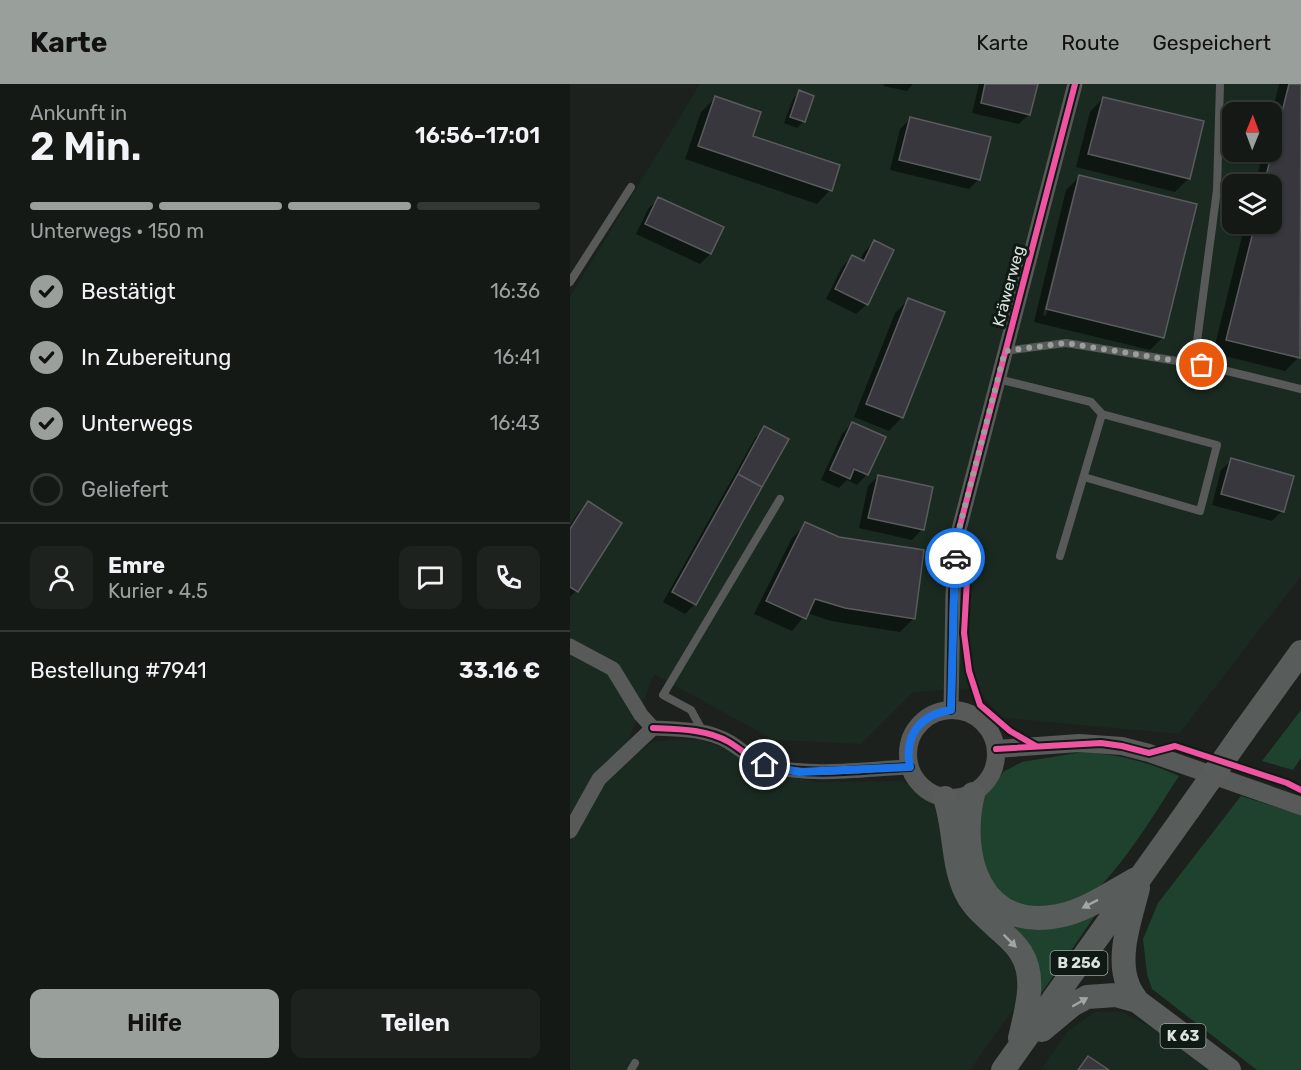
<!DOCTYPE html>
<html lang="de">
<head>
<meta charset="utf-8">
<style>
  body { margin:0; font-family:Rubik,sans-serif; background:#1e221f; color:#f1f3f6; height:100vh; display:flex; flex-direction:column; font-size:22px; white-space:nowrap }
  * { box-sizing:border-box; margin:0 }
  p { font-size:20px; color:#9da0a1 }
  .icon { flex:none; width:33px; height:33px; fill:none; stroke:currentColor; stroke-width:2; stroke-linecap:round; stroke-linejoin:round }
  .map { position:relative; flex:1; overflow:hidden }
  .panel { display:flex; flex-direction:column; background:#151916; width:570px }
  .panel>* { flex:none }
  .needle { width:39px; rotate:1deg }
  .fabs { position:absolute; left:652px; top:18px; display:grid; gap:12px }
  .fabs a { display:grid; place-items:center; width:60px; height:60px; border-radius:12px; background:#151916; box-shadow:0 2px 4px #0004,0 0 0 2px #343835; font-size:30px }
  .pin { position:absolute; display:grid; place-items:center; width:51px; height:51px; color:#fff; margin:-26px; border:3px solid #fff; border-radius:50%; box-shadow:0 2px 6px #0007 }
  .courier { position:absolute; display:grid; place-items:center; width:60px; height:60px; margin:-30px; border:4px solid #1a73e8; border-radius:50%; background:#fff; color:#222; box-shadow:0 2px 8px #0007 }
  .overview em { font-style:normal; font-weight:600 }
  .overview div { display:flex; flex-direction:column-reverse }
  .overview { display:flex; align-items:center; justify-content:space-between; height:102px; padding:0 30px }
  h1 { font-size:39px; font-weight:600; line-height:45px }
  .bar { display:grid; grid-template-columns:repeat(4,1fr); gap:9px 6px; align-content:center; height:72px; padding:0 30px }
  .bar i { height:8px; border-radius:4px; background:#343835 }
  .bar .selected { background:#999f9b }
  .bar p { grid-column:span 4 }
  .line { display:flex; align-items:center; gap:15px; padding:0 30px; border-top:2px solid #343835 }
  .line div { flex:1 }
  .round { display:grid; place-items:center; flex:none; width:63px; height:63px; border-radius:12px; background:#1e221f }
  ol { padding:0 30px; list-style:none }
  li { display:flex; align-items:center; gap:18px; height:66px }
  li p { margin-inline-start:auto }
  li .icon { padding:6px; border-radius:50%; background:#999f9b; color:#111; stroke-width:4 }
  li:last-child { color:#9da0a1 }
  li i { width:33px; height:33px; border:3px solid #343835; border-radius:50% }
  .action { display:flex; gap:12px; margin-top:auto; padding:12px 30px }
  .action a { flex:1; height:69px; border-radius:12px; background:#999f9b; color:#111; font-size:24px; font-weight:600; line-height:69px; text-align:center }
  .action a+a { background:#1e221f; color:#f1f3f6 }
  header { display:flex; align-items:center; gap:36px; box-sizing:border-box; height:84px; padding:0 30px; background:#999f9b; color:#111 }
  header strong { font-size:28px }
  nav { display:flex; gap:33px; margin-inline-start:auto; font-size:21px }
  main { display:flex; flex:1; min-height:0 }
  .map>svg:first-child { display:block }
  .built { fill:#1a2a21; fill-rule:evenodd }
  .green { fill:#1f422f }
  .shadow { fill:#0007; fill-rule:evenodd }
  .building { fill:#38373d; stroke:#5a5b5d; stroke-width:1.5 }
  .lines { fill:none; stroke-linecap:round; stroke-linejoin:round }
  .service { stroke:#585a59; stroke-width:8 }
  .minor { stroke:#585a59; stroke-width:15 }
  .tertiary { stroke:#585a59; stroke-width:18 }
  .primary { stroke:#585c5a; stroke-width:24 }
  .primary-bridge { stroke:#585c5a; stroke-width:24 }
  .cycleway-casing { stroke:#101a14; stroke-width:10 }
  .cycleway { stroke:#f153a3; stroke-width:6 }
  .oneway { fill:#a1a6a3 }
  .done { stroke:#999f9b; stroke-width:6; stroke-dasharray:0 10.8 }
  .route { stroke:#1a73e8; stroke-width:8 }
  .labels { text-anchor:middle; stroke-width:6; stroke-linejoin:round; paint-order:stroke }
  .shield { fill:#101a14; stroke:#9fa7a1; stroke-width:1.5 }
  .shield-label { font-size:15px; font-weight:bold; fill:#dce3de }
  .street-label { font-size:16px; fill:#dce3de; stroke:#101a14 }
</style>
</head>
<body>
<header>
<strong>Karte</strong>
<nav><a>Karte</a><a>Route</a><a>Gespeichert</a></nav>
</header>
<main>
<section class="panel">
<div class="overview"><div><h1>2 Min.</h1><p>Ankunft in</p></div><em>16:56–17:01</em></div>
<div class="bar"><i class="selected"></i><i class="selected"></i><i class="selected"></i><i></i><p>Unterwegs · 150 m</p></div>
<ol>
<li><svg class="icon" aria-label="check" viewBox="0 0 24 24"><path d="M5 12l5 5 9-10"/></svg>Bestätigt<p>16:36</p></li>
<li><svg class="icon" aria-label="check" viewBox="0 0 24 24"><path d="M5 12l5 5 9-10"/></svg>In Zubereitung<p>16:41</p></li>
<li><svg class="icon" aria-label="check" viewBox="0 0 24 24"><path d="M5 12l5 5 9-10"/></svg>Unterwegs<p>16:43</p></li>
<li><i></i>Geliefert</li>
</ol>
<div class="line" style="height:108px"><a class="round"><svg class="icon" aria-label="person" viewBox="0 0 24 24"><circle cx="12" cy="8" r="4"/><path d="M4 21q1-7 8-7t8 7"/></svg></a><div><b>Emre</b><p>Kurier · 4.5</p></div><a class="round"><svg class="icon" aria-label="chat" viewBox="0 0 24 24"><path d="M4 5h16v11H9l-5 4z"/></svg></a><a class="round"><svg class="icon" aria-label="phone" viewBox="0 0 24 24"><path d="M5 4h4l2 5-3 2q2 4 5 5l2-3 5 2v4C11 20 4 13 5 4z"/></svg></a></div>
<div class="line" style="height:78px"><div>Bestellung #7941</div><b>33.16 €</b></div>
<div class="action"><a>Hilfe</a><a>Teilen</a></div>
</section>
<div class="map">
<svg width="731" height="986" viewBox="0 0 731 986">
  <rect width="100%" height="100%" fill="#1c211e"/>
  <!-- built -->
  <path class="built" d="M 130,0 L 731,0 L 731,492 L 609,650 L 434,634 L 404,604 L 343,608 L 291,660 L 204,656 L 84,590 L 49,681 L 83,658 L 106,655 L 131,656 L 158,666 L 194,688 L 247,698 L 333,697 L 366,723 L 436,865 L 449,888 L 446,921 L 400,986 L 0,986 L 0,213 ZM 663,28 L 702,28 L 702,68 L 663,68 ZM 663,100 L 702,100 L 702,140 L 663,140 Z
    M 525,928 L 552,928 L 589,947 L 638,986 L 471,986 L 498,947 Z"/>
  <!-- green -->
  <path class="green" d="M 731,626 L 731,674 L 723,686 L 692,677 Z
    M 513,668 C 552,671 574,677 609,692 C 589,722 535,815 502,821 C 484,825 464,823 446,824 L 407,784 L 410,716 L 424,702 L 433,688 L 452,678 Z
    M 671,712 L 731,731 L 731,986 L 687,986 L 582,905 L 577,890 L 573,855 L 588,819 Z
    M 531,823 L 468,914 L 427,831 Z"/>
  <!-- shadow -->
  <path class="shadow" d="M 314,0 L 343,0 L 337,7 L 313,2 Z
    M 409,0 L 466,0 L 459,30 L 449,40 L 402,29 Z
    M 709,0 L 731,0 L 731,264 L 729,273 L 715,287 L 643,269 L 675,140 L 702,140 L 702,100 L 685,100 L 693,68 L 702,68 L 702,30 Z
    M 229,8 L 234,37 L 227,44 L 214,39 L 223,15 Z
    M 145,14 L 181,53 L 260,106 L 247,120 L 115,75 L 131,28 Z
    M 533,14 L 619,94 L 605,108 L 506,83 L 520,28 Z
    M 340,35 L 409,95 L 399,105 L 320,86 L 330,45 Z
    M 510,92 L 593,253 L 580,266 L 464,238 L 496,106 ZM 504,106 L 507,106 L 476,232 L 473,231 Z
    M 88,115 L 152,144 L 140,170 L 130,180 L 66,150 L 78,125 Z
    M 304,158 L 297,220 L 286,230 L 256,215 L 272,183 L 282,173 L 290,176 L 294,168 Z
    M 338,216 L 332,333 L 319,347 L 284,333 L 325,229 Z
    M 282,339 L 297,390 L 287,401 L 277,396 L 269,404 L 251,396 L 272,350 Z
    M 195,344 L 125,520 L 115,530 L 93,518 L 185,354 Z
    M 662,376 L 712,427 L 702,437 L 642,421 L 651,386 Z
    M 308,392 L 352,445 L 342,456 L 289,444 L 298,402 Z
    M 18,419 L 6,507 L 0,513 L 0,441 L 8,429 Z
    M 236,440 L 344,534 L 330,548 L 261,537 L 237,529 L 222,547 L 184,530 L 222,454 Z"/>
  <!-- building -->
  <path class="building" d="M 415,0 L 468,0 L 460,31 L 411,19 Z
    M 719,0 L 731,0 L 730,274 L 656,256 L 685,140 L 702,140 L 702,100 L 694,100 Z
    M 229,6 L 244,12 L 235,38 L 220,33 Z
    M 145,12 L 191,28 L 183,52 L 270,81 L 262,107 L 128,62 Z
    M 533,13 L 634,37 L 620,95 L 518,70 Z
    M 340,33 L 421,53 L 410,96 L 329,76 Z
    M 509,91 L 627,120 L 594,254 L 476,225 Z
    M 88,113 L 154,143 L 141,170 L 75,140 Z
    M 304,156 L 324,166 L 298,221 L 265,205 L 282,171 L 294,177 Z
    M 338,214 L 375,228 L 333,334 L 296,320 Z
    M 282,338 L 316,353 L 298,391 L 284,385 L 280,395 L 260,386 Z
    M 194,342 L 219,355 L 192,403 L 168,390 Z
    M 661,374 L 724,392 L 714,428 L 651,410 Z
    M 168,390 L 192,403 L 126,521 L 102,508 Z
    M 308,391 L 363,403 L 354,446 L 298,434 Z
    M 18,417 L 52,439 L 8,508 L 0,503 L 0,445 Z
    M 235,438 L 269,453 L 354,466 L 345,535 L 275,524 L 245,515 L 236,535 L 196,517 Z
    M 518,972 L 539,986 L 508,986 Z"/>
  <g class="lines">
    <!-- service -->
    <path class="service" d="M 0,198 L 61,103
      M 435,267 L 496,259 L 632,281 L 731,305
      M 624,280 L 647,106 L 650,0
      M 428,295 L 521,318 L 532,330 L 490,472
      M 514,393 L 630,427 L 647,361 L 532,330
      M 133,648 L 121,626 L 93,611 L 210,415
      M 61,986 L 65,979"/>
    <!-- minor -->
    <path class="minor" d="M 0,562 L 43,585 L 71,631 L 83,644
      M 381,626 L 383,510 L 386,457 L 505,0
      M 83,644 C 108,645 137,645 159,658 C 171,665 184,678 198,682 C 244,693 293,685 340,683
      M 0,747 L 29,695 L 83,644"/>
    <!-- tertiary -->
    <path class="tertiary" d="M338 670a44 44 0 1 1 88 0a44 44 0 1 1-88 0Z
      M 426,665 L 509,659 L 552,662 L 579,669 L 731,722"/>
    <!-- primary -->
    <path class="primary" d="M 674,647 L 731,568
      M 403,710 C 388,772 410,847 488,832 C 516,827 542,808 566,795
      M 375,714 C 385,743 382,775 394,804 C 400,819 410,828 422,839 C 432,849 444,857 451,869 C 467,894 456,927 450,954
      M 567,917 C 564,912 560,907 558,901 C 546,872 561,833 568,804
      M 472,946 L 502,921 L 517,913 L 546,911 L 567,917 L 659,986
      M 433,986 L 619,725"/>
    <!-- primary-bridge -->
    <path class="primary-bridge" d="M 619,725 L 674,647"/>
    <!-- cycleway casing -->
    <g class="cycleway-casing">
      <path id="cycleway" d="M 384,484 L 397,495 L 394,549 L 399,587 L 410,621 L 440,647 L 466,662
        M 381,626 L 383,510 L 386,457 L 505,0
        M 83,644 C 108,645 137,645 159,658 C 171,665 184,678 198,682 C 244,693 293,685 340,683
        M 426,665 L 531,659 L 552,662 L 579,669 L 605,662 L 717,699 L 731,706"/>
    </g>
    <!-- cycleway -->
    <use href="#cycleway" class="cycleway"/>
  </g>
  <!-- one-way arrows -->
  <defs><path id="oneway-solid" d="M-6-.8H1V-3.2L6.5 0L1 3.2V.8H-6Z" transform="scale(1.5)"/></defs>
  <g class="oneway">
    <use href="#oneway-solid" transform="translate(520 820) rotate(153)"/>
    <use href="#oneway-solid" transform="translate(440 857) rotate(45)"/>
    <use href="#oneway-solid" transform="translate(510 918) rotate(-30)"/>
  </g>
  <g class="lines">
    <!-- done -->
    <path class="done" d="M 385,474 L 386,457 L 435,267 L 496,259 L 632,281"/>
    <!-- route -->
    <path class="route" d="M 195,681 L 229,688 L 340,683 C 334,652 349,631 381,626 L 385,474"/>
  </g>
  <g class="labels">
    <!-- shield labels -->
    <g class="shield">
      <rect x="480.5" y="867" width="57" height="24" rx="4.5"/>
      <rect x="590.5" y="940" width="45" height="24" rx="4.5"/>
    </g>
    <g class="shield-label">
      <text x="509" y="884">B 256</text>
      <text x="613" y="957">K 63</text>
    </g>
    <!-- street labels -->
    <g class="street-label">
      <text transform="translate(438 202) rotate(-75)" y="6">Kräwerweg</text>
    </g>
  </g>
</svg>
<div class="fabs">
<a><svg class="needle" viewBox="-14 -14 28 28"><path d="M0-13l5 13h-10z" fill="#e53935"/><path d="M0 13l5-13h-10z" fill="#9da0a1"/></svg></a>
<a><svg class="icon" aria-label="layers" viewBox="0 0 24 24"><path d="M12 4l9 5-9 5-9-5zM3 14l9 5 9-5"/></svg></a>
</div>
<div class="pin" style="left:632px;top:281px;background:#ea580c"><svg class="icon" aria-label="bag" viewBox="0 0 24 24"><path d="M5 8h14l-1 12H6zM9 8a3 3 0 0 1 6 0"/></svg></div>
<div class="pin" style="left:195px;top:681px;background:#1f2937"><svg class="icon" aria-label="home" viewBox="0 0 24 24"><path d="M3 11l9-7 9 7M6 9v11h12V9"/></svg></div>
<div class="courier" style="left:385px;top:474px"><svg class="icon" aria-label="car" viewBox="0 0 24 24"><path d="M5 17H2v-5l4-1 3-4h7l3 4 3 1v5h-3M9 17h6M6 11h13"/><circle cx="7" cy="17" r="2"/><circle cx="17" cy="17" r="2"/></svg></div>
</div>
</main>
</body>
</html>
